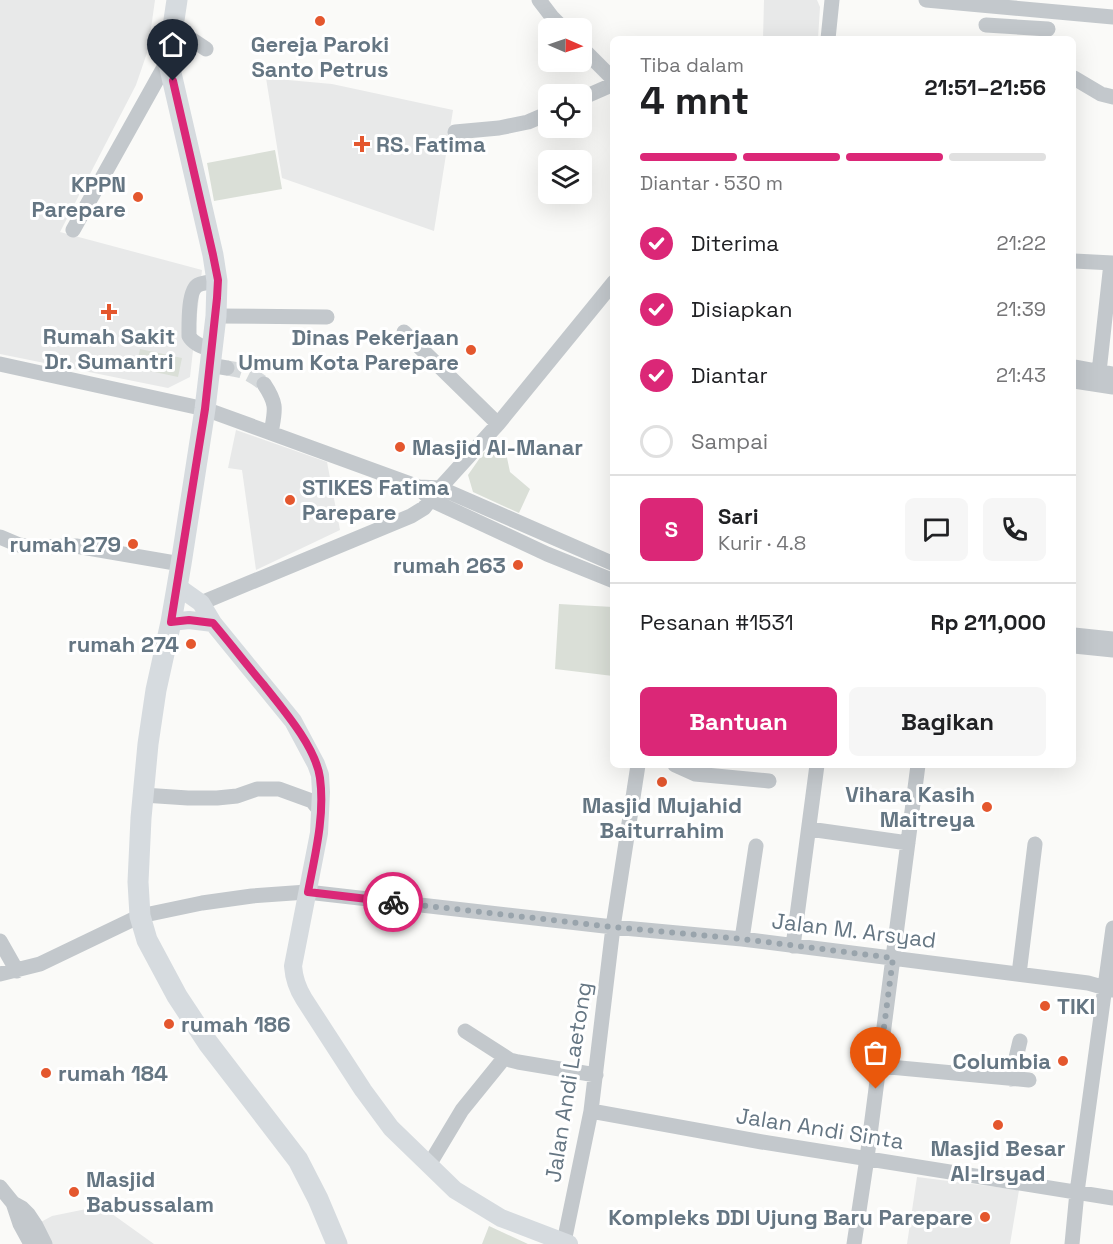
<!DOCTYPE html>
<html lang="id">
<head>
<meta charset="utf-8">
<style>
  body { margin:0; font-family:"Space Grotesk",sans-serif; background:#f6f6f6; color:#202124; height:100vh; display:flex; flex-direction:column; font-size:22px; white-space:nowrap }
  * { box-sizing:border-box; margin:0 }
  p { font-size:20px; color:#757577 }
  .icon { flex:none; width:33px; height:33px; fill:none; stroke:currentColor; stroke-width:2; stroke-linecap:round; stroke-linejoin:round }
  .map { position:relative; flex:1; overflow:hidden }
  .panel { position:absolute; left:610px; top:36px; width:466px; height:732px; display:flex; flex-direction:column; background:#fff; border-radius:9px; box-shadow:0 6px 24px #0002 }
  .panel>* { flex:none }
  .needle { width:39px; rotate:92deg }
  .fabs { position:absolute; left:538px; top:18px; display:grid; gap:12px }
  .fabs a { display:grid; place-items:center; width:54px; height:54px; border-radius:9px; background:#fff; box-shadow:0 6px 24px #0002; font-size:30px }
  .pin { position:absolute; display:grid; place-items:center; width:51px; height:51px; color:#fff; margin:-62px -26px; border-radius:50% 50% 50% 0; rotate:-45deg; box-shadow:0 0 6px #0007 }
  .pin .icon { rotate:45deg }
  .courier { position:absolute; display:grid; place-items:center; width:60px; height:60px; margin:-30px; border:4px solid #db2777; border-radius:50%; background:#fff; color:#222; box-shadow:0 2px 8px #0007 }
  .head em { font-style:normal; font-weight:700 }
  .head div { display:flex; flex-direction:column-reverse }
  .head { display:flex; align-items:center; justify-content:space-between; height:102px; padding:0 30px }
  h1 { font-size:39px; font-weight:700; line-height:45px }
  .bar { display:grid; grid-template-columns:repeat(4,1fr); gap:9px 6px; align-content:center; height:72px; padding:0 30px }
  .bar i { height:8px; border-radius:4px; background:#e0e0e0 }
  .bar .selected { background:#db2777 }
  .bar p { grid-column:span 4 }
  .line { display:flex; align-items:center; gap:15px; padding:0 30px; border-top:2px solid #e0e0e0 }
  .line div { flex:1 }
  .round { display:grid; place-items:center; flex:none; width:63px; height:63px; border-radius:9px; background:#f6f6f6 }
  ol { padding:0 30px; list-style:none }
  li { display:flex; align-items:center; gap:18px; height:66px }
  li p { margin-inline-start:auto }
  li .icon { padding:6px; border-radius:50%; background:#db2777; color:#fff; stroke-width:4 }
  li:last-child { color:#757577 }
  li i { width:33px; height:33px; border:3px solid #e0e0e0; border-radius:50% }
  .button { display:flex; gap:12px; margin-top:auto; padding:12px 30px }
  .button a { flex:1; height:69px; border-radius:9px; background:#db2777; color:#fff; font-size:24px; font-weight:700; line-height:69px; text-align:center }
  .button a+a { background:#f6f6f6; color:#202124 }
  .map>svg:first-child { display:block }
  .built { fill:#e8e9e9 }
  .green { fill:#dadfd7 }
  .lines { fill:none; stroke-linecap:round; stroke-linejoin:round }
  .minor-tunnel { stroke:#d5d9db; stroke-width:15; stroke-dasharray:15 8; stroke-linecap:butt }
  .minor { stroke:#c3c8cc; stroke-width:15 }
  .major { stroke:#d6dbdf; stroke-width:18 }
  .highway { stroke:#d6dbdf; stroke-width:21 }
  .done { stroke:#99a4ac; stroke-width:6; stroke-dasharray:0 10.8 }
  .route { stroke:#db2777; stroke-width:8 }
  .poi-dot { fill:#e4572e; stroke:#fff; stroke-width:2 }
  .labels { text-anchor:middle; stroke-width:6; stroke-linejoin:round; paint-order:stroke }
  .poi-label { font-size:22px; font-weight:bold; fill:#657683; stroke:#fff; text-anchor:end }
  .street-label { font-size:22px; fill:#657683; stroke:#fff }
</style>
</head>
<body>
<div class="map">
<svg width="1113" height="1244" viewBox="0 0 1113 1244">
  <rect width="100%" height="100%" fill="#fafaf8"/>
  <!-- built -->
  <path class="built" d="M 0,0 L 155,0 L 148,50 L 136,85 L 60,232 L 202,270 L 190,377 L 168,388 L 0,354 Z
    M 764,0 L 817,0 L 820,7 L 818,39 L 763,39 Z
    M 266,78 L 332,84 L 453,110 L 434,231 L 282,178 Z
    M 236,430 L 327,462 L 340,530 L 256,570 L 242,470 L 228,468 Z
    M 917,1177 L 1019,1190 L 1010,1244 L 907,1244 Z
    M 101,1206 L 154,1244 L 48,1244 L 39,1223 L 52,1216 Z"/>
  <!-- green -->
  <path class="green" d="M 275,150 L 282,189 L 214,201 L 207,163 Z
    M 140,349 L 182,358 L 178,377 L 136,368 Z
    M 484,452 L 506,453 L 510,472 L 530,489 L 519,513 L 473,492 L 468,475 Z
    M 559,604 L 613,607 L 613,676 L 555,669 Z
    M 489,1226 L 528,1244 L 482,1244 Z"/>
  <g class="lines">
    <!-- minor-tunnel -->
    <path class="minor-tunnel" d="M 227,368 C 244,370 251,374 264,384"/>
    <!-- minor -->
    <path class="minor" d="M 539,0 L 552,17 L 563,28
      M 926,0 L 1113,17
      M 986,25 L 1048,29
      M 173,27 L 206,49
      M 828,39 L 832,0
      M 582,48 L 614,80
      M 1074,78 L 1101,94 L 1113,97
      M 582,98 L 614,84
      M 455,132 L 499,128 L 528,122 L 549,113
      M 73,230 L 168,60
      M 1074,261 L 1113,263
      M 216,316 L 327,317
      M 404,332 L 498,424
      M 211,350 C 204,347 193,344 189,336 C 189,325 188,290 198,285 C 204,282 212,282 217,281
      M 0,364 L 205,409 L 419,487 L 440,488 L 614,564
      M 209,365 L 227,368
      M 1074,367 L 1113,374
      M 1099,372 L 1111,263
      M 1074,381 L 1113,387
      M 264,384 C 278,405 275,410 271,433
      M 424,493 L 431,500 L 547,554 L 614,581
      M 0,537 L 19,545 L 34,547 L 76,546 L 181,564
      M 201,603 L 411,516 L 424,508 L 440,488 L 498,424 L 614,282
      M 1074,635 L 1113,639
      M 1074,646 L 1113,650
      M 675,765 L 695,774 L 769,781
      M 143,795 L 188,798 L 217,798 L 237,796 L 257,789 L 279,789 L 312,801 L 321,812
      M 809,829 L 908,843
      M 742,939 L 756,846
      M 0,941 L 17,971
      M 793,946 L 817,765
      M 0,974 L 40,964 L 140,916 L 202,903 L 252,896 L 307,892 L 613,927 L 742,939 L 1088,983 L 1113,990
      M 1019,974 L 1035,844
      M 465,1031 L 510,1060 L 518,1062 L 596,1075
      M 879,1066 L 1029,1080
      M 1011,1079 L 1020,1041
      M 591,1111 L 762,1142 L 1113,1198
      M 429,1165 L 462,1110 L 505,1057
      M 0,1187 L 13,1203 L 22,1208 L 28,1214 L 36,1226 L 45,1244
      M 13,1203 L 20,1224 L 31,1244
      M 564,1242 L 591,1111 L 613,927 L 638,765
      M 854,1244 L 867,1158 L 918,765
      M 1072,1244 L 1077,1192 L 1113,928"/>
    <!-- major -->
    <path class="major" d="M 177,586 L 201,603 L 213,623 L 293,721 L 316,764 L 320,775 L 321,792 L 319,833 L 293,966 C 294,979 297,988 304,999 L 363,1090 L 391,1128 L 455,1190 L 501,1218 L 569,1244
      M 171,622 L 189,620 L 213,623"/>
    <!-- highway -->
    <path class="highway" d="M 177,0 L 168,60 L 213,255 L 217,281 L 216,316 L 205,409 L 181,564 L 171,622 L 156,690 L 148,744 L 141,818 L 138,882 L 140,916 L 147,940 L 177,996 L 208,1043 L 298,1160 L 318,1199 L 337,1244"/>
  </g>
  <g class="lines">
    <!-- done -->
    <path class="done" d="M 393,902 L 613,927 L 742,939 L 893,958 L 876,1089"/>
    <!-- route -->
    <path class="route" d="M 173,81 L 213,255 L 218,280 L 217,298 L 205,409 L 171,622 L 189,620 L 213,623 C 230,643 246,664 263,684 C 282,708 316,747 320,778 C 325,816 315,855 308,892 L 393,902"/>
  </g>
  <!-- markers -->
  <g class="poi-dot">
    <circle cx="320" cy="21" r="6"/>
    <path d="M359 135h6v6h6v6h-6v6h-6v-6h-6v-6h6z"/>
    <circle cx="138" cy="197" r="6"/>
    <path d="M106 303h6v6h6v6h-6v6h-6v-6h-6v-6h6z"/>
    <circle cx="471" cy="350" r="6"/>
    <circle cx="400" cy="447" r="6"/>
    <circle cx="290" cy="500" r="6"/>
    <circle cx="133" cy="544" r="6"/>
    <circle cx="518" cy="565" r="6"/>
    <circle cx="191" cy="644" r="6"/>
    <circle cx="662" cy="782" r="6"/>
    <circle cx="987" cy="807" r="6"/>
    <circle cx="1045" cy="1006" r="6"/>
    <circle cx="169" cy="1024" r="6"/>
    <circle cx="1063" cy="1061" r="6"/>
    <circle cx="46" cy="1073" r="6"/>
    <circle cx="998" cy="1125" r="6"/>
    <circle cx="74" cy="1192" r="6"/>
    <circle cx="985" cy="1217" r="6"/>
  </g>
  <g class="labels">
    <!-- poi labels -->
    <g class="poi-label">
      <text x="320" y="52" text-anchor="middle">Gereja Paroki<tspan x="320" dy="25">Santo Petrus</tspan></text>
      <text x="376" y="152" text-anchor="start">RS. Fatima</text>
      <text x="126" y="192">KPPN<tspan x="126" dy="25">Parepare</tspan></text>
      <text x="109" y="344" text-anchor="middle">Rumah Sakit<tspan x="109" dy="25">Dr. Sumantri</tspan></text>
      <text x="459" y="345">Dinas Pekerjaan<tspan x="459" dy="25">Umum Kota Parepare</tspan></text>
      <text x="412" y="455" text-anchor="start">Masjid Al-Manar</text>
      <text x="302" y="495" text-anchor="start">STIKES Fatima<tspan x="302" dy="25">Parepare</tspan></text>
      <text x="121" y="552">rumah 279</text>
      <text x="506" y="573">rumah 263</text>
      <text x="179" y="652">rumah 274</text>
      <text x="975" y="802">Vihara Kasih<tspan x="975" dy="25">Maitreya</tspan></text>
      <text x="662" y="813" text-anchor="middle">Masjid Mujahid<tspan x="662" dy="25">Baiturrahim</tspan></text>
      <text x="1057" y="1014" text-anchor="start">TIKI</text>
      <text x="181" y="1032" text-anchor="start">rumah 186</text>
      <text x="1051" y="1069">Columbia</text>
      <text x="58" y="1081" text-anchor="start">rumah 184</text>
      <text x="998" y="1156" text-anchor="middle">Masjid Besar<tspan x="998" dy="25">Al-Irsyad</tspan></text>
      <text x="86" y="1187" text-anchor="start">Masjid<tspan x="86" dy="25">Babussalam</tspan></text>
      <text x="973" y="1225">Kompleks DDI Ujung Baru Parepare</text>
    </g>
    <!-- street labels -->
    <g class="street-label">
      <text transform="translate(854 930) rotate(7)" y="8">Jalan M. Arsyad</text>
      <text transform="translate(568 1082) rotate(-81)" y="8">Jalan Andi Laetong</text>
      <text transform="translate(820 1128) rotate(9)" y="8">Jalan Andi Sinta</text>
    </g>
  </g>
</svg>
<div class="fabs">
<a><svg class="needle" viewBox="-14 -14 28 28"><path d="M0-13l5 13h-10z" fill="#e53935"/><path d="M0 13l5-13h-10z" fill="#757577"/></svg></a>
<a><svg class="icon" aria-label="locate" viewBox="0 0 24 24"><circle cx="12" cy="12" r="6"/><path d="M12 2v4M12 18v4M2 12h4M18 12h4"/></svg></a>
<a><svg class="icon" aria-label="layers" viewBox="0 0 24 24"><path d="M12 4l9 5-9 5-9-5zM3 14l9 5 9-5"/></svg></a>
</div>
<div class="pin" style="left:876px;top:1089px;background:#ea580c"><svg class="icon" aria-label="bag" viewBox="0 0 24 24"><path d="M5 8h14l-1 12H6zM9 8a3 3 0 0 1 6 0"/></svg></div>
<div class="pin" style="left:173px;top:81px;background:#1f2937"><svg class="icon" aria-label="home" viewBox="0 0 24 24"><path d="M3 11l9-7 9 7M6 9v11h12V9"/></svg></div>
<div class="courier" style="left:393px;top:902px"><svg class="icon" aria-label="bike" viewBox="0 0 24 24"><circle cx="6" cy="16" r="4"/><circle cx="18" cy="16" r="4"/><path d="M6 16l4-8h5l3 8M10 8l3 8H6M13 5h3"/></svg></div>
<section class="panel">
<div class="head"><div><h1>4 mnt</h1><p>Tiba dalam</p></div><em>21:51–21:56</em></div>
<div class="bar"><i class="selected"></i><i class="selected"></i><i class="selected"></i><i></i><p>Diantar · 530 m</p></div>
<ol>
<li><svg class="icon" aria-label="check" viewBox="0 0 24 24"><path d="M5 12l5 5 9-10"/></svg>Diterima<p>21:22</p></li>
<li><svg class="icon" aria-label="check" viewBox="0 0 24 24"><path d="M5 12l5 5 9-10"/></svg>Disiapkan<p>21:39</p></li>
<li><svg class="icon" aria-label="check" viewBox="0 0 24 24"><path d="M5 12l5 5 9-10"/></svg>Diantar<p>21:43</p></li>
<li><i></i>Sampai</li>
</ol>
<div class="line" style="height:108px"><b class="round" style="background:#db2777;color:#fff">S</b><div><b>Sari</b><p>Kurir · 4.8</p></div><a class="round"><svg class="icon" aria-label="chat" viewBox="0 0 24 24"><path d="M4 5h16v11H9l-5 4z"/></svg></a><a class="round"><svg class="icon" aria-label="phone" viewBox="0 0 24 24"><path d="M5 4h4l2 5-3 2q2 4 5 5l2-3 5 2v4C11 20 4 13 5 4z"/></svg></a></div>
<div class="line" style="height:78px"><div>Pesanan #1531</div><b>Rp 211,000</b></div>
<div class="button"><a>Bantuan</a><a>Bagikan</a></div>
</section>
</div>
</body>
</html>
